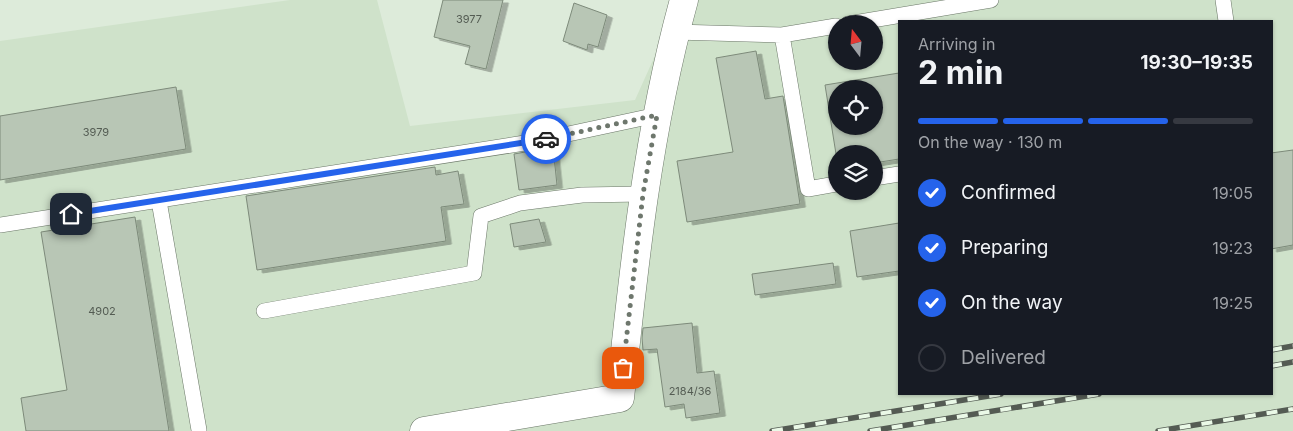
<!DOCTYPE html>
<html lang="en">
<head>
<meta charset="utf-8">
<style>
  body { margin:0; font-family:Inter,sans-serif; background:#242831; color:#f1f3f6; height:100vh; display:flex; flex-direction:column; font-size:19px; white-space:nowrap }
  * { box-sizing:border-box; margin:0 }
  p { font-size:16px; color:#9ea1a6 }
  .icon { flex:none; width:28px; height:28px; fill:none; stroke:currentColor; stroke-width:2; stroke-linecap:round; stroke-linejoin:round }
  .map { position:relative; flex:1; overflow:hidden }
  .drawer { position:absolute; left:898px; top:20px; width:375px; height:375px; display:flex; flex-direction:column; background:#171b24; border-radius:0px; box-shadow:0 1px 4px #0004 }
  .drawer>* { flex:none }
  .needle { width:32px; rotate:344deg }
  .buttons { position:absolute; left:828px; top:15px; display:grid; gap:10px }
  .buttons a { display:grid; place-items:center; width:55px; height:55px; border-radius:50%; background:#171b24; box-shadow:0 1px 4px #0004; font-size:25px }
  .pin { position:absolute; display:grid; place-items:center; width:42px; height:42px; color:#fff; margin:-21px; border-radius:10px; box-shadow:0 2px 8px #0006 }
  .courier { position:absolute; display:grid; place-items:center; width:50px; height:50px; margin:-25px; border:4px solid #2563eb; border-radius:50%; background:#fff; color:#222; box-shadow:0 1px 6px #0007 }
  .overview em { font-style:normal; font-weight:700 }
  .overview div { display:flex; flex-direction:column-reverse }
  .overview { display:flex; align-items:center; justify-content:space-between; height:85px; padding:0 20px }
  h1 { font-size:32px; font-weight:700; line-height:38px }
  .bar { display:grid; grid-template-columns:repeat(4,1fr); gap:8px 5px; align-content:center; height:60px; padding:0 20px }
  .bar i { height:6px; border-radius:4px; background:#363941 }
  .bar .current { background:#2563eb }
  .bar p { grid-column:span 4 }
  ol { padding:0 20px; list-style:none }
  li { display:flex; align-items:center; gap:15px; height:55px }
  li p { margin-inline-start:auto }
  li .icon { padding:5px; border-radius:50%; background:#2563eb; color:#fff; stroke-width:4 }
  li:last-child { color:#9ea1a6 }
  li i { width:28px; height:28px; border:2px solid #363941; border-radius:50% }
  .map>svg:first-child { display:block }
  .built { fill:#cfe2ca; fill-rule:evenodd }
  .building { fill:#b8c6b5; stroke:#7d8a7a; fill-rule:evenodd; filter:url(#shadow) }
  .lines { fill:none; stroke-linecap:round; stroke-linejoin:round }
  .lane-casing { stroke:#6b7768; stroke-width:16 }
  .street-casing { stroke:#6b7768; stroke-width:29 }
  .lane { stroke:#fff; stroke-width:15 }
  .street { stroke:#fff; stroke-width:28 }
  .rail-casing { stroke:#545b53; stroke-width:5.5 }
  .rail { stroke:#eaf9e7; stroke-width:4; stroke-dasharray:11; stroke-linecap:butt }
  .done { stroke:#6e776d; stroke-width:5; stroke-dasharray:0 9 }
  .route { stroke:#2563eb; stroke-width:6 }
  .labels { text-anchor:middle; stroke-width:5; stroke-linejoin:round; paint-order:stroke }
  .number-label { font-size:11px; fill:#545c53 }
</style>
</head>
<body>
<div class="map">
<svg width="1293" height="431" viewBox="0 0 1293 431">
  <defs>
    <filter id="shadow"><feDropShadow dx="5.5" dy="3" stdDeviation="0" flood-color="#0004"/></filter>
  </defs>
  <rect width="100%" height="100%" fill="#ddebda"/>
  <!-- built -->
  <path class="built" d="M 290,0 L 377,0 L 410,126 L 635,100 L 680,0 L 1293,0 L 1293,431 L 0,431 L 0,41 ZM 899,21 L 1271,21 L 1271,394 L 899,394 ZM 836,24 L 874,24 L 874,61 L 836,61 ZM 836,89 L 874,89 L 874,126 L 836,126 ZM 836,154 L 874,154 L 874,191 L 836,191 Z"/>
  <!-- building -->
  <path class="building" d="M 443,0 L 503,0 L 486,69 L 465,64 L 470,46 L 434,37 Z
    M 574,3 L 607,15 L 598,47 L 588,44 L 587,50 L 563,41 Z
    M 756,51 L 765,99 L 783,96 L 800,204 L 687,222 L 677,161 L 733,152 L 716,58 Z
    M 899,73 L 899,159 L 874,163 L 874,154 L 836,154 L 825,85 ZM 836,89 L 874,89 L 874,126 L 836,126 Z
    M 176,87 L 186,149 L 0,180 L 0,116 Z
    M 553,147 L 557,185 L 519,190 L 514,154 Z
    M 1293,150 L 1293,245 L 1271,249 L 1271,153 Z
    M 435,167 L 436,175 L 458,171 L 464,204 L 441,207 L 446,241 L 257,270 L 246,196 Z
    M 135,217 L 169,431 L 26,431 L 21,398 L 67,390 L 41,232 Z
    M 539,219 L 546,242 L 514,247 L 510,224 Z
    M 899,223 L 899,271 L 857,277 L 850,231 Z
    M 833,263 L 836,284 L 755,295 L 752,274 Z
    M 692,323 L 697,373 L 714,371 L 720,413 L 686,418 L 684,404 L 665,407 L 657,349 L 643,350 L 642,338 L 643,328 Z"/>
  <g class="lines">
    <!-- lane casing -->
    <g class="lane-casing">
      <path id="lane" d="M 1223,0 L 1226,21
        M 848,24 L 991,0
        M 675,32 L 782,35 L 836,26
        M 782,35 L 808,189 L 836,184
        M 874,178 L 899,174
        M 159,201 L 199,430
        M 0,225 L 531,142 L 657,115
        M 264,311 L 474,273 L 481,216 L 520,203 L 582,195 L 643,194"/>
    </g>
    <!-- street casing -->
    <g class="street-casing">
      <path id="street" d="M 424,431 L 620,398 C 634,264 648,130 684,0"/>
    </g>
    <!-- lane -->
    <use href="#lane" class="lane"/>
    <!-- street -->
    <use href="#street" class="street"/>
    <!-- rail casing -->
    <g class="rail-casing">
      <path id="rail" d="M 1271,350 L 1293,346
        M 1271,366 L 1293,362
        M 772,431 L 1001,394
        M 870,431 L 1099,394
        M 1158,431 L 1293,409"/>
    </g>
    <!-- rail -->
    <use href="#rail" class="rail"/>
  </g>
  <g class="lines">
    <!-- done -->
    <path class="done" d="M 546,139 L 657,115 L 643,194 L 623,368"/>
    <!-- route -->
    <path class="route" d="M 71,214 L 546,139"/>
  </g>
  <g class="labels">
    <!-- number labels -->
    <g class="number-label">
      <text x="469" y="23">3977</text>
      <text x="96" y="136">3979</text>
      <text x="102" y="315">4902</text>
      <text x="690" y="395">2184/36</text>
    </g>
  </g>
</svg>
<div class="buttons">
<a><svg class="needle" viewBox="-14 -14 28 28"><path d="M0-13l5 13h-10z" fill="#e53935"/><path d="M0 13l5-13h-10z" fill="#9ea1a6"/></svg></a>
<a><svg class="icon" aria-label="locate" viewBox="0 0 24 24"><circle cx="12" cy="12" r="6"/><path d="M12 2v4M12 18v4M2 12h4M18 12h4"/></svg></a>
<a><svg class="icon" aria-label="layers" viewBox="0 0 24 24"><path d="M12 4l9 5-9 5-9-5zM3 14l9 5 9-5"/></svg></a>
</div>
<div class="pin" style="left:623px;top:368px;background:#ea580c"><svg class="icon" aria-label="bag" viewBox="0 0 24 24"><path d="M5 8h14l-1 12H6zM9 8a3 3 0 0 1 6 0"/></svg></div>
<div class="pin" style="left:71px;top:214px;background:#1f2937"><svg class="icon" aria-label="home" viewBox="0 0 24 24"><path d="M3 11l9-7 9 7M6 9v11h12V9"/></svg></div>
<div class="courier" style="left:546px;top:139px"><svg class="icon" aria-label="car" viewBox="0 0 24 24"><path d="M5 17H2v-5l4-1 3-4h7l3 4 3 1v5h-3M9 17h6M6 11h13"/><circle cx="7" cy="17" r="2"/><circle cx="17" cy="17" r="2"/></svg></div>
<section class="drawer">
<div class="overview"><div><h1>2 min</h1><p>Arriving in</p></div><em>19:30–19:35</em></div>
<div class="bar"><i class="current"></i><i class="current"></i><i class="current"></i><i></i><p>On the way · 130 m</p></div>
<ol>
<li><svg class="icon" aria-label="check" viewBox="0 0 24 24"><path d="M5 12l5 5 9-10"/></svg>Confirmed<p>19:05</p></li>
<li><svg class="icon" aria-label="check" viewBox="0 0 24 24"><path d="M5 12l5 5 9-10"/></svg>Preparing<p>19:23</p></li>
<li><svg class="icon" aria-label="check" viewBox="0 0 24 24"><path d="M5 12l5 5 9-10"/></svg>On the way<p>19:25</p></li>
<li><i></i>Delivered</li>
</ol>
</section>
</div>
</body>
</html>
